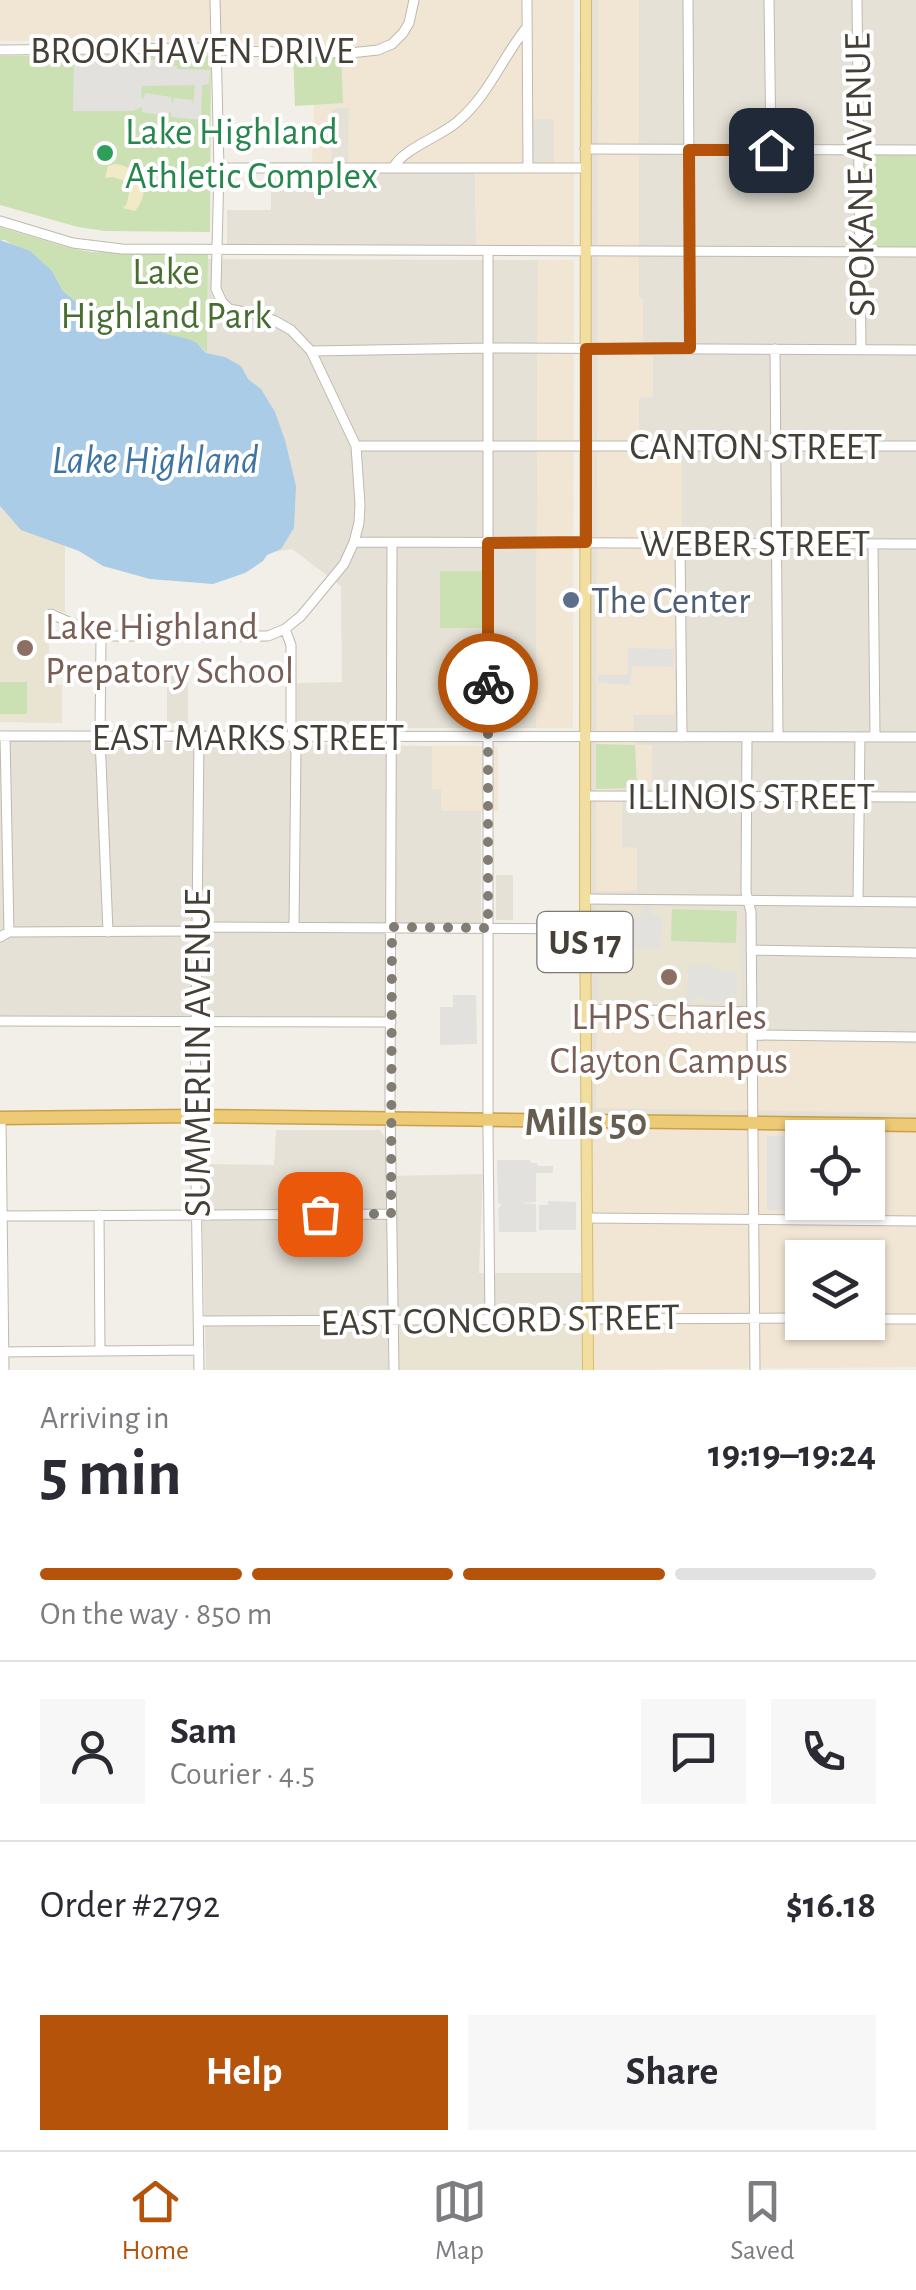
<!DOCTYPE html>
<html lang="en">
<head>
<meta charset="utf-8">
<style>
  body { margin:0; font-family:"Alegreya Sans",sans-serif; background:#f7f7f7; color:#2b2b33; height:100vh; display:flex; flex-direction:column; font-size:38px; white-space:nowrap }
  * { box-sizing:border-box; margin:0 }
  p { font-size:32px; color:#7c7c81 }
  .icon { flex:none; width:55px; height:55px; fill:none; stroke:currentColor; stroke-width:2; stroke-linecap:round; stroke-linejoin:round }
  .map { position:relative; height:1370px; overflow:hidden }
  .drawer { display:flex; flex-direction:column; background:#fff; flex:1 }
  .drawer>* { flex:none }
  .controls { position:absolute; left:785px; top:1120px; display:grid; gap:20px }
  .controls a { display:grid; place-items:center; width:100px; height:100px; border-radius:0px; background:#fff; box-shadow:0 2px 8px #0004; font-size:50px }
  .pin { position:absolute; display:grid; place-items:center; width:85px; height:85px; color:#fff; margin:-42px; border-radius:20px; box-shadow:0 5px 15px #0006 }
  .courier { position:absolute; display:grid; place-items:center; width:100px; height:100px; margin:-50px; border:8px solid #b45309; border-radius:50%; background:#fff; color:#222; box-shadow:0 2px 12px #0007 }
  .overview em { font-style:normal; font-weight:700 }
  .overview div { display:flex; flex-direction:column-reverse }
  .overview { display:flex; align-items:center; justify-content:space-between; height:170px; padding:0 40px }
  h1 { font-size:65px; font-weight:700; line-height:75px }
  .bar { display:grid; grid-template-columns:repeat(4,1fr); gap:15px 10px; align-content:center; height:120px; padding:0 40px }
  .bar i { height:12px; border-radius:8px; background:#e1e1e2 }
  .bar .active { background:#b45309 }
  .bar p { grid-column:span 4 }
  .line { display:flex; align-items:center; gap:25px; padding:0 40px; border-top:2px solid #e1e1e2 }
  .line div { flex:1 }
  .round { display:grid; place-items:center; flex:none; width:105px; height:105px; border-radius:0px; background:#f7f7f7 }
  .action { display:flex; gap:20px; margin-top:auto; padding:20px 40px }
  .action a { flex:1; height:115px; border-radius:0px; background:#b45309; color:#fff; font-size:40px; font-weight:700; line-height:115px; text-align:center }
  .action a+a { background:#f7f7f7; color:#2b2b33 }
  .tabs { display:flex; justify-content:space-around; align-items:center; height:140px; border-top:2px solid #e1e1e2; background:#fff; font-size:28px; color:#7c7c81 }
  .tabs a { display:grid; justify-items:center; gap:5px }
  .tabs .active { color:#b45309 }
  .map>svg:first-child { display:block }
  .residential { fill:#e5e1d6 }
  .commercial { fill:#f1e6d4; fill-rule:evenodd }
  .education { fill:#e9e3d2 }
  .green { fill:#cbe1b4 }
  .sand { fill:#f2eac7 }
  .parking { fill:#e3e1de; fill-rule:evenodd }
  .water { fill:#aacce7 }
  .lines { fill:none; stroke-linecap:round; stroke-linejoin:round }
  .minor-casing { stroke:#bfb9ae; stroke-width:11 }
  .major-casing { stroke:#d5bb71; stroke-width:12 }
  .highway-casing { stroke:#cba048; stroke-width:15 }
  .minor { stroke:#fff; stroke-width:9 }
  .major { stroke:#f2de9f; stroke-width:10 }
  .highway { stroke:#edca76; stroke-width:12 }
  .done { stroke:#817d75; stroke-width:10; stroke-dasharray:0 18 }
  .route { stroke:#b45309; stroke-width:12 }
  .leisure-dot { fill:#2e9e5b; stroke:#fff; stroke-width:4 }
  .service-dot { fill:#5c6f8a; stroke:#fff; stroke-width:4 }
  .education-dot { fill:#8d6e63; stroke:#fff; stroke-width:4 }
  .labels { text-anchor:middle; stroke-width:8; stroke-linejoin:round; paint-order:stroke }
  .shield { fill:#fff; stroke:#7c7973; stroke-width:2.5 }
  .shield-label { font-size:35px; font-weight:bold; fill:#443f37 }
  .street-label { font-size:38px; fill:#443f37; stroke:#fff }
  .leisure-label { font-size:38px; fill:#27864d; stroke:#fff; text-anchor:start }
  .park-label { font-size:38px; fill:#466e31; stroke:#fff }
  .service-label { font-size:38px; fill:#4e5e75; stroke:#fff; text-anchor:start }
  .education-label { font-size:38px; fill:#785e54; stroke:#fff; text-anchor:start }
  .water-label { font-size:40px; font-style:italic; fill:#3d74a3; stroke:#fff }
  .neighbourhood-label { font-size:40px; font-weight:bold; fill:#655d4f; stroke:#fff }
</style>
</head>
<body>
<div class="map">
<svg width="916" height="1370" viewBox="0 0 916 1370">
  <rect width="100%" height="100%" fill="#f1efe7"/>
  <!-- residential -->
  <path class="residential" d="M 585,0 L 916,0 L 916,1125 L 585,1121 Z
    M 349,107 L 349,162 L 475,163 L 476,245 L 227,245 L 227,210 L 271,210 L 271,162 L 331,162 L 332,109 Z
    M 533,119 L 555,119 L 555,162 L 533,162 Z
    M 208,259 L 538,260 L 536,728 L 342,728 L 341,722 L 297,722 L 297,683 L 342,682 L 341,586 L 292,549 L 204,563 Z
    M 167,676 L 188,676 L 188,723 L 167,723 Z
    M 0,741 L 432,746 L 432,788 L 441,789 L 441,811 L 481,811 L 481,923 L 388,923 L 387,1013 L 384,1017 L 0,1016 Z
    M 496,875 L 513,875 L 513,920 L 496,920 Z
    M 276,1130 L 380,1130 L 386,1139 L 387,1176 L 483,1174 L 479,1273 L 581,1273 L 582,1313 L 388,1315 L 388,1370 L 206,1370 L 201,1164 L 274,1165 Z"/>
  <!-- commercial -->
  <path class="commercial" d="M 0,0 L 574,0 L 574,245 L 476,245 L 475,163 L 348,163 L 349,107 L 332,109 L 331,163 L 312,162 L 314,102 L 299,101 L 298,45 L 223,45 L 209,40 L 0,41 ZM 533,119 L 554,119 L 554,162 L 533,162 Z
    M 598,0 L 639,0 L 639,297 L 643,298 L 643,355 L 653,356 L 653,397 L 639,398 L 639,452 L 682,453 L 682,537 L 676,538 L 675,715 L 633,715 L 635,745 L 652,745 L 652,789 L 622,789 L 622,847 L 637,848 L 637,891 L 596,891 Z
    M 538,260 L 574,260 L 573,728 L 536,728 Z
    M 432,746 L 498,746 L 498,811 L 441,811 L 441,789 L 432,789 Z
    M 597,999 L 748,1008 L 750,1040 L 916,1044 L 916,1113 L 596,1108 Z
    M 585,1121 L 916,1125 L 916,1367 L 589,1370 ZM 802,1138 L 868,1138 L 868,1202 L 802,1202 ZM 802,1258 L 868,1258 L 868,1322 L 802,1322 Z"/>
  <!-- education -->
  <path class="education" d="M 0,506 L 21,529 L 36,533 L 65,546 L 65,613 L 49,607 L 49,684 L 62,685 L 62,723 L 0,722 Z
    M 598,906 L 739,909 L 741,1004 L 599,1001 L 597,907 Z
    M 575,1321 L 582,1326 L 582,1370 L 397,1370 L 396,1330 L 399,1325 Z"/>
  <!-- green -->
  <path class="green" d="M 211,55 L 210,232 L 105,231 L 78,227 L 0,205 L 0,56 Z
    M 293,55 L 341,55 L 343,103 L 295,106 Z
    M 859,150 L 916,150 L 916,252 L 860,252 Z
    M 0,227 L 66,247 L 91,252 L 208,254 L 207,353 L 197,343 L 147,329 L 121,329 L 104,325 L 63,291 L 52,271 L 5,240 L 0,240 Z
    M 440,571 L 482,571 L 482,628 L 440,628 Z
    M 0,682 L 27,682 L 27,714 L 0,714 Z
    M 596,744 L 635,745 L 637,788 L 596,789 Z
    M 672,909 L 737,911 L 736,943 L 671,941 Z"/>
  <!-- sand -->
  <path class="sand" d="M 115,164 C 141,167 153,191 135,211 L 123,208 L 127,203 L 131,183 L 113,177 L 105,178 L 108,166 Z"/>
  <!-- parking -->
  <path class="parking" d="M 137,59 L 158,60 L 159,65 L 177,66 L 177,69 L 210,70 L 209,84 L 202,85 L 201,120 L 171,117 L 171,110 L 168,116 L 142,112 L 142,107 L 132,111 L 73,111 L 74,60 ZM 195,85 L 193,106 L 192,100 L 174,98 L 172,104 L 171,97 L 145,93 L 144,99 L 141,97 L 142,86 Z
    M 628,648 L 674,649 L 673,667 L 632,666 L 630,685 L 598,683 L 598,675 L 628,675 Z
    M 641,907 L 652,907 L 652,915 L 661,916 L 661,940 L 658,941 L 661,942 L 661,948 L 635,947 L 634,954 L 629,954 L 629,947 L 624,947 L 624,954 L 619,953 L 618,949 L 608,949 L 609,912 L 634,912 L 638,918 L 642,913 Z
    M 689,965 L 708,965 L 721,971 L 738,971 L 737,995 L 733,996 L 735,1002 L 703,1001 L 703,996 L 697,996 L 694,1000 L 694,1003 L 686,1003 Z
    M 453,995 L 476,995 L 477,1044 L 440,1045 L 440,1007 L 453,1007 Z
    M 767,1136 L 828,1137 L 802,1138 L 802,1202 L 829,1203 L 829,1211 L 767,1210 Z
    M 497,1160 L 530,1160 L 531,1163 L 537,1163 L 538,1166 L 553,1166 L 553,1173 L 536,1173 L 536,1202 L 519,1203 L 536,1204 L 536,1232 L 499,1232 L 498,1210 L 501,1204 L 498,1203 Z
    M 548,1201 L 576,1202 L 576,1230 L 539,1230 L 539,1205 L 548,1205 Z"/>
  <!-- water -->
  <path class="water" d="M 0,240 L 30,251 L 52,271 L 63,291 L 104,325 L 121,329 L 147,329 L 188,339 L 197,343 L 206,353 L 225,357 L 241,366 L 248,379 L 261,389 L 275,412 L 285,440 L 296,486 L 294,528 L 281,549 L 267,555 L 263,561 L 245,573 L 213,584 L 150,579 L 103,566 L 79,551 L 21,530 L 0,506 Z"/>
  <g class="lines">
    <!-- minor casing -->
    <g class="minor-casing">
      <path id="minor" d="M 527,0 L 528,168
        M 688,0 L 690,349
        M 769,0 L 771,150
        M 857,0 L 861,349
        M 0,50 L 207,48 L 230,51 L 350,53 L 378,50 L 392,44 L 403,33 L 409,23 L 414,0
        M 585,149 L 916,150
        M 219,168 L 585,168
        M 393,168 C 404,148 438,138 457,122 C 490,94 501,59 527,27
        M 0,221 L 73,243 L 122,249 L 916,252
        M 488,251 L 488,1132 L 490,1320
        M 775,349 L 778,737
        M 311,351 L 489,348 L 916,350
        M 356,446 L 916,446
        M 354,542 L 916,544
        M 392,542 L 390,1104 L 394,1370
        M 680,542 L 682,737
        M 873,544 L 875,737
        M 51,614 L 101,636 L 268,636 L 285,629 L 301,616 L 344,564 L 354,542 L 359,523 L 360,505 L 356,446 L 311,351 L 291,330 L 275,321 L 256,314 L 229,309 L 222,302 L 216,289 L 219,168 L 215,0
        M 285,629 L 291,645 L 291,724 L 296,748 L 294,927
        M 101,636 L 100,737 L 108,932
        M 0,736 L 916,737
        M 5,736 L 9,932
        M 199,737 L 195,1116 L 199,1370
        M 747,737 L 746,892 L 751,912 L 755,1370
        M 585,796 L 916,797
        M 585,899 L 916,902
        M 858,901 L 860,737
        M 0,937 L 9,932 L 190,931 L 205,927 L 585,929
        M 751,950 L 916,953
        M 585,1009 L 752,1012
        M 0,1021 L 391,1022
        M 752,1035 L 916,1037
        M 1,1118 L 4,1370
        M 99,1215 L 100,1351
        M 0,1216 L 391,1214
        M 587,1218 L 916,1221
        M 868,1319 L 916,1319
        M 198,1321 L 802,1318
        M 0,1352 L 199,1350"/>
    </g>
    <!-- major casing -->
    <g class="major-casing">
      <path id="major" d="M 586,0 L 585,899 L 588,1370"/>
    </g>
    <!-- highway casing -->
    <g class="highway-casing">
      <path id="highway" d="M 0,1118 L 195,1116 L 916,1125"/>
    </g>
    <!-- minor -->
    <use href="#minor" class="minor"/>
    <!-- major -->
    <use href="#major" class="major"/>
    <!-- highway -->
    <use href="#highway" class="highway"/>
  </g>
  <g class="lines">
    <!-- done -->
    <path class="done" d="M 320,1214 L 391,1214 L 392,927 L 488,928 L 488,683"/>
    <!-- route -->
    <path class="route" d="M 488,683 L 488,543 L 586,542 L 586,349 L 690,348 L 689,150 L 771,150"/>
  </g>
  <!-- markers -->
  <circle class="leisure-dot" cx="105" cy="153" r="10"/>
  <circle class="service-dot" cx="571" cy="600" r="10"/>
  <g class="education-dot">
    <circle cx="25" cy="648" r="10"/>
    <circle cx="669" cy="977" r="10"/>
  </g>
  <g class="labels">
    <!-- shield labels -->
    <rect class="shield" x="537.5" y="912" width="95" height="60" rx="8"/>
    <g class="shield-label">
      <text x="585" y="954">US 17</text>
    </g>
    <!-- street labels -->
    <g class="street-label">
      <text x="192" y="63">BROOKHAVEN DRIVE</text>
      <text transform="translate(859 175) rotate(-91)" y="13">SPOKANE AVENUE</text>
      <text x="756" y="459">CANTON STREET</text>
      <text x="755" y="556">WEBER STREET</text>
      <text x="248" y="750">EAST MARKS STREET</text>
      <text x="751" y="809">ILLINOIS STREET</text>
      <text transform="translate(197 1053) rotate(-90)" y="13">SUMMERLIN AVENUE</text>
      <text transform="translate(500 1319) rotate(-1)" y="13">EAST CONCORD STREET</text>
    </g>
    <!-- leisure labels -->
    <g class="leisure-label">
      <text x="125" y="144">Lake Highland<tspan x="125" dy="44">Athletic Complex</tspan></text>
    </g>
    <!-- park labels -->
    <g class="park-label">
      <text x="166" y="284">Lake<tspan x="166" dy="44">Highland Park</tspan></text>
    </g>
    <!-- service labels -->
    <g class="service-label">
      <text x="591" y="613">The Center</text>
    </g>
    <!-- education labels -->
    <g class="education-label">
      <text x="45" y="639">Lake Highland<tspan x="45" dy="44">Prepatory School</tspan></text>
      <text x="669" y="1029" text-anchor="middle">LHPS Charles<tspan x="669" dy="44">Clayton Campus</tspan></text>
    </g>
    <!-- water labels -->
    <g class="water-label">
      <text x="155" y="473">Lake Highland</text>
    </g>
    <!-- neighbourhood labels -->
    <g class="neighbourhood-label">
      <text x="586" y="1135">Mills 50</text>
    </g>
  </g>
</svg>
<div class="controls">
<a><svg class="icon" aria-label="locate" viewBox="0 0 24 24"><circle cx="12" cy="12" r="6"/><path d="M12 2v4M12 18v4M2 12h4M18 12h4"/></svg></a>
<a><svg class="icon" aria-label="layers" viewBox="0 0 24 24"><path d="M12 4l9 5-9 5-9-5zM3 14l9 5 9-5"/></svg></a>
</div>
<div class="pin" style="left:320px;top:1214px;background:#ea580c"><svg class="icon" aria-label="bag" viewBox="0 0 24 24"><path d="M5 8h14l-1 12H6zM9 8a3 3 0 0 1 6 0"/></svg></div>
<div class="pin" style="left:771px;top:150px;background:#1f2937"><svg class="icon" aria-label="home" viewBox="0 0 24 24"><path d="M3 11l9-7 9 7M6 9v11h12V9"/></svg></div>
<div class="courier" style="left:488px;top:683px"><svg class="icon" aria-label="bike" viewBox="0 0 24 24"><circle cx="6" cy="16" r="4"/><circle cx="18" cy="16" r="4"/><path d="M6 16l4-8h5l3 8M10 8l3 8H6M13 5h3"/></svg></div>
</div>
<section class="drawer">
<div class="overview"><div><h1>5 min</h1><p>Arriving in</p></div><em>19:19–19:24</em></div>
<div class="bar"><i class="active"></i><i class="active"></i><i class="active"></i><i></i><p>On the way · 850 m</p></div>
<div class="line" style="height:180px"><a class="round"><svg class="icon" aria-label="person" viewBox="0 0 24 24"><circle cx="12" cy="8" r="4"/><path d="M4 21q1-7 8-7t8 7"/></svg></a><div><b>Sam</b><p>Courier · 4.5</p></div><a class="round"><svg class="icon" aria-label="chat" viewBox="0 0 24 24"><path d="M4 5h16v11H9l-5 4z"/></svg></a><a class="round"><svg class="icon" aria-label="phone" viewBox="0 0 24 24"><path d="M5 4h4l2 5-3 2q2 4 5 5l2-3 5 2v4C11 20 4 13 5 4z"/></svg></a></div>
<div class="line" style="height:130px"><div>Order #2792</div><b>$16.18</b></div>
<div class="action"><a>Help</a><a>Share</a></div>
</section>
<nav class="tabs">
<a class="active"><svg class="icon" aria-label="home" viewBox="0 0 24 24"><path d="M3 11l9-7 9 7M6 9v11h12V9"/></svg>Home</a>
<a><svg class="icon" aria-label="map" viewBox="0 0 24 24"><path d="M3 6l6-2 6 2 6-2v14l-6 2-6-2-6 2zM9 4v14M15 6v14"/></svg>Map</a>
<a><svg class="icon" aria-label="saved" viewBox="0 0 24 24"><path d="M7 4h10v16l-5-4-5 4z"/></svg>Saved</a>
</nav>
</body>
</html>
